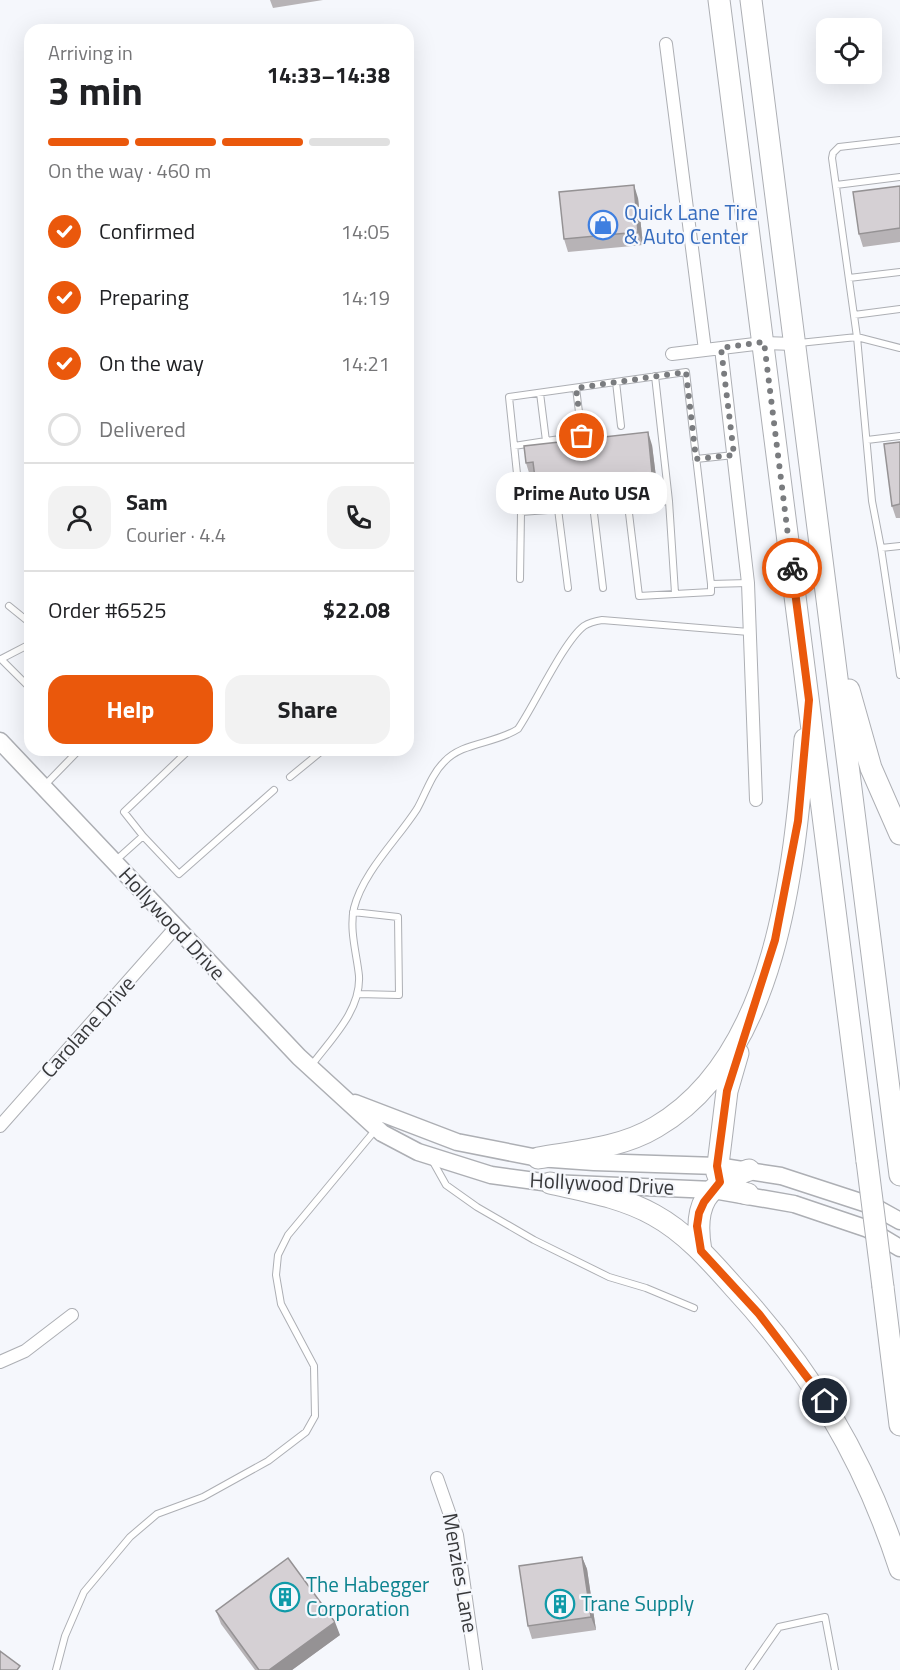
<!DOCTYPE html>
<html lang="en">
<head>
<meta charset="utf-8">
<style>
  body { margin:0; font-family:"Titillium Web",sans-serif; background:#f2f2f2; color:#202124; height:100vh; display:flex; flex-direction:column; font-size:22px; white-space:nowrap }
  * { box-sizing:border-box; margin:0 }
  p { font-size:20px; color:#757577 }
  .icon { flex:none; width:33px; height:33px; fill:none; stroke:currentColor; stroke-width:2; stroke-linecap:round; stroke-linejoin:round }
  .map { position:relative; flex:1; overflow:hidden }
  .details { position:absolute; left:24px; top:24px; width:390px; height:732px; display:flex; flex-direction:column; background:#fff; border-radius:18px; box-shadow:0 6px 24px #0002 }
  .details>* { flex:none }
  .tools { position:absolute; left:816px; top:18px; display:grid; gap:12px }
  .tools a { display:grid; place-items:center; width:66px; height:66px; border-radius:12px; background:#fff; box-shadow:0 6px 24px #0002; font-size:30px }
  .pin { position:absolute; display:grid; place-items:center; width:51px; height:51px; color:#fff; margin:-26px; border:3px solid #fff; border-radius:50%; box-shadow:0 2px 6px #0007 }
  .courier { position:absolute; display:grid; place-items:center; width:60px; height:60px; margin:-30px; border:4px solid #ea580c; border-radius:50%; background:#fff; color:#222; box-shadow:0 2px 8px #0007 }
  .bubble { position:absolute; height:42px; border-radius:18px; background:#fff; box-shadow:0 6px 24px #0002; font-size:20px; font-weight:700; line-height:42px; text-align:center }
  .summary em { font-style:normal; font-weight:700 }
  .summary div { display:flex; flex-direction:column-reverse }
  .summary { display:flex; align-items:center; justify-content:space-between; height:102px; padding:0 24px }
  h1 { font-size:39px; font-weight:700; line-height:45px }
  .bar { display:grid; grid-template-columns:repeat(4,1fr); gap:9px 6px; align-content:center; height:72px; padding:0 24px }
  .bar i { height:8px; border-radius:4px; background:#e0e0e0 }
  .bar .current { background:#ea580c }
  .bar p { grid-column:span 4 }
  .line { display:flex; align-items:center; gap:15px; padding:0 24px; border-top:2px solid #e0e0e0 }
  .line div { flex:1 }
  .round { display:grid; place-items:center; flex:none; width:63px; height:63px; border-radius:18px; background:#f2f2f2 }
  ol { padding:0 24px; list-style:none }
  li { display:flex; align-items:center; gap:18px; height:66px }
  li p { margin-inline-start:auto }
  li .icon { padding:6px; border-radius:50%; background:#ea580c; color:#fff; stroke-width:4 }
  li:last-child { color:#757577 }
  li i { width:33px; height:33px; border:3px solid #e0e0e0; border-radius:50% }
  .button { display:flex; gap:12px; margin-top:auto; padding:12px 24px }
  .button a { flex:1; height:69px; border-radius:18px; background:#ea580c; color:#fff; font-size:24px; font-weight:700; line-height:69px; text-align:center }
  .button a+a { background:#f2f2f2; color:#202124 }
  .map>svg:first-child { display:block }
  .lines { fill:none; stroke-linecap:round; stroke-linejoin:round }
  .lane-casing { stroke:#adafb4; stroke-width:8 }
  .street-casing { stroke:#adafb4; stroke-width:14 }
  .secondary-casing { stroke:#adafb4; stroke-width:19 }
  .highway-casing { stroke:#adafb4; stroke-width:23 }
  .lane { stroke:#fff; stroke-width:6 }
  .street { stroke:#fff; stroke-width:12 }
  .secondary { stroke:#fff; stroke-width:16 }
  .highway { stroke:#fff; stroke-width:21 }
  .highway-bridge-casing { stroke:#adafb4; stroke-width:23; stroke-linecap:butt }
  .highway-bridge { stroke:#fff; stroke-width:21 }
  .wall { fill:#b7b3b6 }
  .shaded-wall { fill:#959294 }
  .building { fill:#d5d0d4; stroke:#959294; stroke-width:1.5 }
  .done { stroke:#7a7c7f; stroke-width:6; stroke-dasharray:0 10.8 }
  .route { stroke:#ea580c; stroke-width:8 }
  .labels { text-anchor:middle; stroke-width:4.5; stroke-linejoin:round; paint-order:stroke }
  .shop-label { font-size:21px; fill:#366cbe; stroke:#f5f7fc; text-anchor:start }
  .street-label { font-size:21px; fill:#38393b; stroke:#f5f7fc }
  .culture-label { font-size:21px; fill:#0d838f; stroke:#f5f7fc; text-anchor:start }
</style>
</head>
<body>
<div class="map">
<svg width="900" height="1670" viewBox="0 0 900 1670">
  <rect width="100%" height="100%" fill="#f5f7fc"/>
  <g class="lines">
    <!-- lane casing -->
    <g class="lane-casing">
      <path id="lane" d="M 900,140 L 839,147 L 833,153 L 832,158 L 857,337 L 900,348
        M 836,185 L 900,177
        M 849,278 L 900,272
        M 854,315 L 900,309
        M 799,343 L 857,337 L 872,501 L 881,548 L 900,546
        M 655,376 L 669,501
        M 616,382 L 621,426
        M 540,393 L 546,441 L 582,436 L 576,388
        M 867,440 L 900,436
        M 514,446 L 546,441
        M 696,459 L 734,455
        M 593,505 L 603,588
        M 628,505 L 639,596 L 711,592 L 711,584
        M 558,509 L 568,588
        M 881,548 L 900,675
        M 520,579 L 521,512
        M 675,593 L 669,501 L 521,512 L 509,397 L 686,372 L 711,584 L 748,583
        M 9,606 L 30,623
        M 1,659 L 30,688
        M 1,659 L 30,644
        M 290,777 L 323,750
        M 45,785 L 79,750
        M 143,836 L 179,874 L 274,790
        M 114,862 L 143,836 L 124,812 L 189,750
        M 353,912 L 398,917 L 399,995 L 358,994
        M 311,1066 C 330,1040 361,1011 359,976 C 357,955 349,930 354,908 C 363,872 397,840 417,809 C 426,793 431,775 444,762 C 462,742 495,744 518,729 C 535,704 564,641 584,626 C 590,622 596,621 602,620 L 749,632
        M 432,1160 L 446,1185 L 477,1207 L 534,1240 L 609,1277 L 646,1288 L 694,1308
        M 56,1670 L 65,1636 L 84,1592 L 130,1537 L 157,1514 L 203,1497 L 268,1461 L 306,1432 L 315,1416 L 314,1366 L 281,1304 L 276,1275 L 278,1255 L 288,1235 L 377,1128
        M 749,1670 L 779,1627 L 825,1617 L 835,1670"/>
    </g>
    <!-- street casing -->
    <g class="street-casing">
      <path id="street" d="M 666,44 L 705,350
        M 721,348 L 748,583 L 756,800
        M 672,354 L 763,343 L 795,344
        M 0,1126 L 176,927
        M 0,1362 L 25,1351 L 72,1315
        M 437,1478 L 457,1535 L 476,1670"/>
    </g>
    <!-- secondary casing -->
    <g class="secondary-casing">
      <path id="secondary" d="M 0,741 L 299,1057 L 382,1133 L 418,1152 L 491,1175 L 550,1183 L 713,1190 L 794,1204 L 868,1229 L 900,1248
        M 355,1103 L 457,1142 L 538,1158 L 594,1162 L 717,1166 L 781,1176 L 873,1206 L 900,1221"/>
    </g>
    <!-- highway casing -->
    <g class="highway-casing">
      <path id="highway" d="M 719,0 L 867,1161
        M 751,0 L 900,1175
        M 849,690 L 871,768 L 900,834
        M 738,1053 L 727,1091 L 717,1173 C 722,1189 733,1190 748,1194
        M 538,1158 C 578,1151 621,1148 656,1127 C 778,1056 794,866 805,739
        M 550,1183 C 585,1191 622,1197 654,1215 C 685,1232 709,1259 732,1285 C 811,1370 864,1458 900,1569
        M 701,1251 C 693,1205 705,1185 749,1170
        M 883,1287 L 900,1425"/>
    </g>
    <!-- lane -->
    <use href="#lane" class="lane"/>
    <!-- street -->
    <use href="#street" class="street"/>
    <!-- secondary -->
    <use href="#secondary" class="secondary"/>
    <!-- highway -->
    <use href="#highway" class="highway"/>
    <!-- highway-bridge casing -->
    <g class="highway-bridge-casing">
      <path id="highway-bridge" d="M 867,1161 L 883,1287"/>
    </g>
    <!-- highway-bridge -->
    <use href="#highway-bridge" class="highway-bridge"/>
  </g>
  <!-- wall -->
  <path class="wall" d="M 270,0 L 323,0 L 273,8 Z
    M 900,186 L 900,242 L 863,247 L 859,234 Z
    M 638,198 L 643,245 L 568,252 L 564,239 Z
    M 900,442 L 900,518 L 896,518 L 892,506 Z
    M 652,445 L 657,485 L 541,498 L 536,486 L 535,475 L 530,476 L 526,463 Z
    M 582,1557 L 587,1569 L 596,1630 L 532,1639 L 528,1626 Z
    M 216,1611 L 340,1635 L 292,1670 L 255,1670 L 221,1624 Z"/>
  <!-- shaded-wall -->
  <path class="shaded-wall" d="M 634,185 L 638,198 L 643,245 L 638,232 Z
    M 648,432 L 652,445 L 657,485 L 652,473 Z
    M 582,1557 L 587,1569 L 596,1630 L 591,1617 Z
    M 335,1622 L 340,1635 L 292,1670 L 269,1670 Z"/>
  <!-- building -->
  <path class="building" d="M 634,185 L 638,232 L 564,239 L 559,192 Z
    M 900,186 L 900,228 L 859,234 L 853,192 Z
    M 648,432 L 652,473 L 536,486 L 533,462 L 526,463 L 524,446 Z
    M 900,442 L 900,504 L 892,506 L 884,444 Z
    M 582,1557 L 591,1617 L 528,1626 L 519,1566 Z
    M 288,1558 L 335,1622 L 269,1670 L 259,1670 L 216,1611 Z
    M 0,1651 L 20,1666 L 17,1670 L 0,1670 Z"/>
  <g class="lines">
    <!-- done -->
    <path class="done" d="M 582,436 L 576,388 L 686,372 L 696,459 L 734,455 L 721,348 L 764,342 L 792,568"/>
    <!-- route -->
    <path class="route" d="M 792,568 L 809,700 L 798,821 L 775,940 L 727,1091 L 717,1166 L 720,1182 L 704,1202 L 699,1213 L 697,1226 L 701,1251 L 759,1314 L 825,1401"/>
  </g>
  <!-- icons -->
  <defs>
    <g id="shop-ring" transform="scale(1.5)"><circle r="9.5" fill="#f5f7fc" stroke="#3f7fe0" stroke-width="1.5"/><path d="M-5-2.5h2.3a2.7 3.5 0 0 1 5.4 0H5L5.5 6h-11ZM-1.5-2.5h3a1.5 2.3 0 0 0-3 0Z" fill="#3f7fe0"/></g>
    <g id="building-ring" transform="scale(1.5)"><circle r="9.5" fill="#f5f7fc" stroke="#0f9aa8" stroke-width="1.5"/><path d="M-4-6H4V6H1V3H-1V6H-4ZM-2.5-4.3h1.7v1.8h-1.7ZM.8-4.3h1.7v1.8H.8ZM-2.5-1h1.7V.8h-1.7ZM.8-1h1.7V.8H.8Z" fill="#0f9aa8"/></g>
  </defs>
  <g fill-rule="evenodd">
    <use href="#shop-ring" x="603" y="225"/>
    <use href="#building-ring" x="285" y="1597"/>
    <use href="#building-ring" x="560" y="1604"/>
  </g>
  <g class="labels">
    <!-- shop labels -->
    <g class="shop-label">
      <text x="624" y="220">Quick Lane Tire<tspan x="624" dy="24">&amp; Auto Center</tspan></text>
    </g>
    <!-- street labels -->
    <g class="street-label">
      <text transform="translate(172 924) rotate(47)" y="7">Hollywood Drive</text>
      <text transform="translate(88 1027) rotate(-48)" y="7">Carolane Drive</text>
      <text transform="translate(602 1184) rotate(3)" y="7">Hollywood Drive</text>
      <text transform="translate(460 1573) rotate(80)" y="7">Menzies Lane</text>
    </g>
    <!-- culture labels -->
    <g class="culture-label">
      <text x="306" y="1592">The Habegger<tspan x="306" dy="24">Corporation</tspan></text>
      <text x="581" y="1611">Trane Supply</text>
    </g>
  </g>
</svg>
<div class="tools">
<a><svg class="icon" aria-label="locate" viewBox="0 0 24 24"><circle cx="12" cy="12" r="6"/><path d="M12 2v4M12 18v4M2 12h4M18 12h4"/></svg></a>
</div>
<div class="pin" style="left:582px;top:436px;background:#ea580c"><svg class="icon" aria-label="bag" viewBox="0 0 24 24"><path d="M5 8h14l-1 12H6zM9 8a3 3 0 0 1 6 0"/></svg></div>
<div class="pin" style="left:825px;top:1401px;background:#1f2937"><svg class="icon" aria-label="home" viewBox="0 0 24 24"><path d="M3 11l9-7 9 7M6 9v11h12V9"/></svg></div>
<div class="courier" style="left:792px;top:568px"><svg class="icon" aria-label="bike" viewBox="0 0 24 24"><circle cx="6" cy="16" r="4"/><circle cx="18" cy="16" r="4"/><path d="M6 16l4-8h5l3 8M10 8l3 8H6M13 5h3"/></svg></div>
<div class="bubble" style="left:496px;top:472px;width:171px">Prime Auto USA</div>
<section class="details">
<div class="summary"><div><h1>3 min</h1><p>Arriving in</p></div><em>14:33–14:38</em></div>
<div class="bar"><i class="current"></i><i class="current"></i><i class="current"></i><i></i><p>On the way · 460 m</p></div>
<ol>
<li><svg class="icon" aria-label="check" viewBox="0 0 24 24"><path d="M5 12l5 5 9-10"/></svg>Confirmed<p>14:05</p></li>
<li><svg class="icon" aria-label="check" viewBox="0 0 24 24"><path d="M5 12l5 5 9-10"/></svg>Preparing<p>14:19</p></li>
<li><svg class="icon" aria-label="check" viewBox="0 0 24 24"><path d="M5 12l5 5 9-10"/></svg>On the way<p>14:21</p></li>
<li><i></i>Delivered</li>
</ol>
<div class="line" style="height:108px"><a class="round"><svg class="icon" aria-label="person" viewBox="0 0 24 24"><circle cx="12" cy="8" r="4"/><path d="M4 21q1-7 8-7t8 7"/></svg></a><div><b>Sam</b><p>Courier · 4.4</p></div><a class="round"><svg class="icon" aria-label="phone" viewBox="0 0 24 24"><path d="M5 4h4l2 5-3 2q2 4 5 5l2-3 5 2v4C11 20 4 13 5 4z"/></svg></a></div>
<div class="line" style="height:78px"><div>Order #6525</div><b>$22.08</b></div>
<div class="button"><a>Help</a><a>Share</a></div>
</section>
</div>
</body>
</html>
